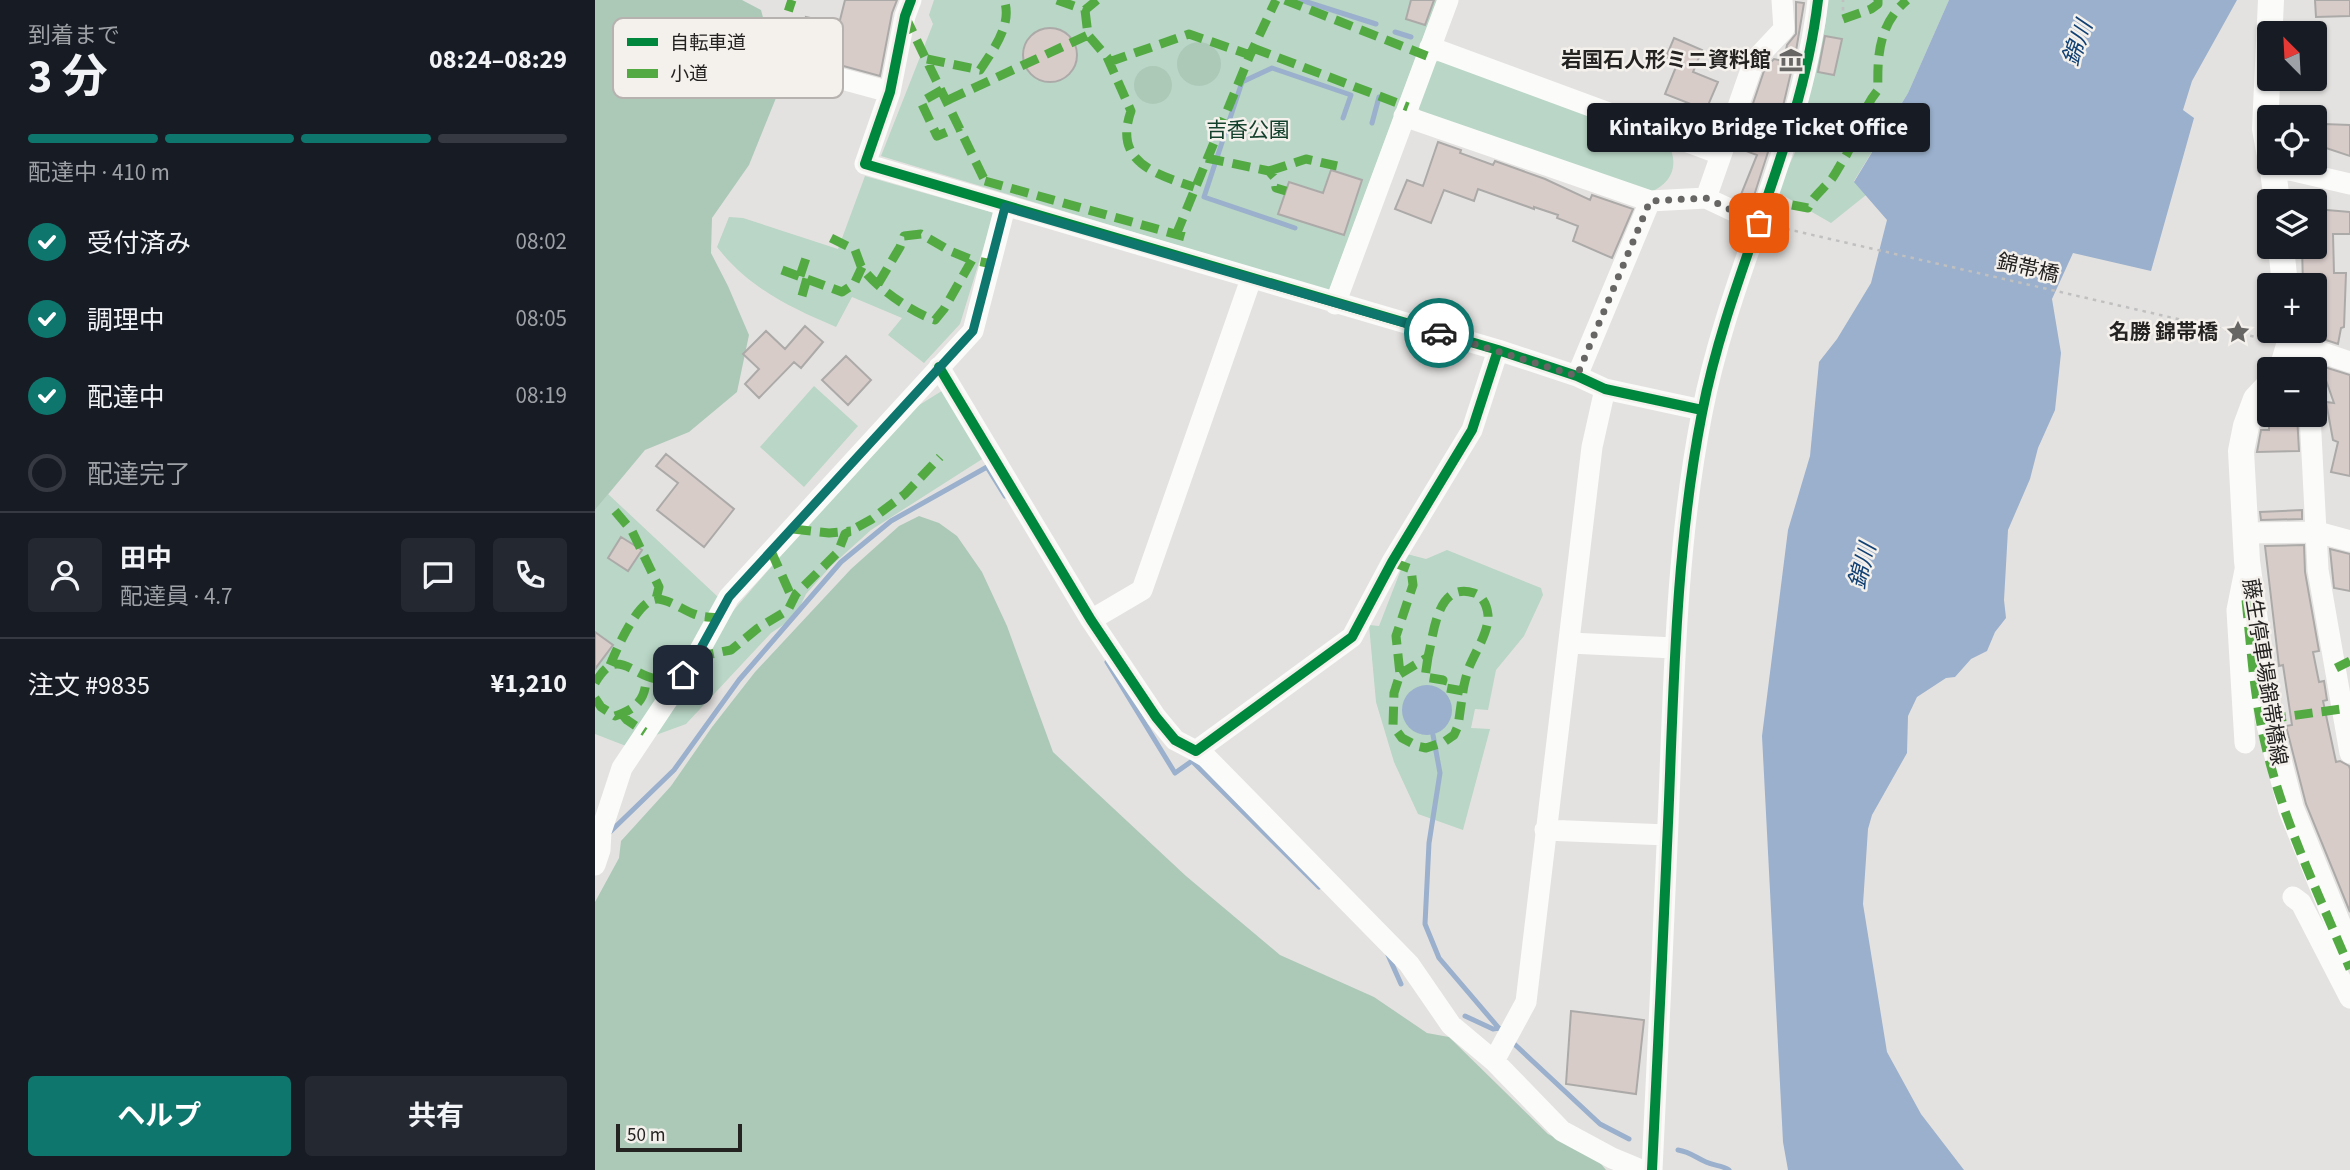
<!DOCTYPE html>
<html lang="ja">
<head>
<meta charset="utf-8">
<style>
  body { margin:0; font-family:"Source Sans 3","Noto Sans JP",sans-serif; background:#242831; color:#f1f3f6; height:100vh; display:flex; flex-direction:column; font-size:26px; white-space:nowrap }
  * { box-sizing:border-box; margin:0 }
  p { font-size:23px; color:#9ea1a6 }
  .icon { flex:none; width:38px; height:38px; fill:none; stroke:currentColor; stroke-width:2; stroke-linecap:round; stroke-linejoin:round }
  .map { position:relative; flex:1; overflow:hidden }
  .panel { display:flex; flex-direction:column; background:#171b24; width:595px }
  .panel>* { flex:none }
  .needle { width:46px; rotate:336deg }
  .buttons { position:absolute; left:1662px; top:21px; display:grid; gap:14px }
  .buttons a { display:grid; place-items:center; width:70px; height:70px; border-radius:7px; background:#171b24; box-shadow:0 2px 5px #0004; font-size:35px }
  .scale { position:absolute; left:21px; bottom:18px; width:126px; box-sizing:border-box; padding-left:7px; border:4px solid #242322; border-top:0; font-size:19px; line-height:24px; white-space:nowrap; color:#242322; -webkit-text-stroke:5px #f4f0ec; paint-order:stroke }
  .pin { position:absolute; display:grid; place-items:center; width:60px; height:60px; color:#fff; margin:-30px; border-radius:14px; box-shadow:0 4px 10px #0006 }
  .courier { position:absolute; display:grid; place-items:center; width:70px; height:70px; margin:-35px; border:5px solid #0f766e; border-radius:50%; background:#fff; color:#222; box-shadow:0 2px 9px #0007 }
  .bubble { position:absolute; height:49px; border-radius:7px; background:#171b24; box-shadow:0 2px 5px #0004; font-size:23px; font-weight:700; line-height:49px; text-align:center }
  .summary em { font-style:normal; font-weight:700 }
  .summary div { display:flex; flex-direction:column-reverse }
  .summary { display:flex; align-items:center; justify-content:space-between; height:119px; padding:0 28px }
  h1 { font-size:46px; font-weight:700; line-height:52px }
  .bar { display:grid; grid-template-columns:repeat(4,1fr); gap:10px 7px; align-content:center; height:84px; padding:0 28px }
  .bar i { height:9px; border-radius:5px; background:#363941 }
  .bar .current { background:#0f766e }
  .bar p { grid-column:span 4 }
  .line { display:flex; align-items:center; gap:18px; padding:0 28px; border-top:2px solid #363941 }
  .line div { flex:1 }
  .round { display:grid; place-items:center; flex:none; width:74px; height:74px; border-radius:7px; background:#242831 }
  ol { padding:0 28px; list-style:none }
  li { display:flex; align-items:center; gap:21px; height:77px }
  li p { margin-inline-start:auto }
  li .icon { padding:7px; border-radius:50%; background:#0f766e; color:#fff; stroke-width:4 }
  li:last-child { color:#9ea1a6 }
  li i { width:38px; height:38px; border:4px solid #363941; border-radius:50% }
  .action { display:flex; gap:14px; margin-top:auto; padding:14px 28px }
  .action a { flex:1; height:80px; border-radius:7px; background:#0f766e; color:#fff; font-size:28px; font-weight:700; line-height:80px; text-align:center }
  .action a+a { background:#242831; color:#f1f3f6 }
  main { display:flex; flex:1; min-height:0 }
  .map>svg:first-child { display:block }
  .green { fill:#b9d6c6 }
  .forest { fill:#acc9b8 }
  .water { fill:#9ab0cc }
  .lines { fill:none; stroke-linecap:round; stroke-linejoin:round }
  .stream { stroke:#9ab0cc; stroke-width:5 }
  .building { fill:#d8ccc9; stroke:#acaaa9; stroke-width:2 }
  .path { stroke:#c0c0c0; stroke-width:2.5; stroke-dasharray:3.5 5; stroke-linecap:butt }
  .minor { stroke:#fbfbfa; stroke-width:21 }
  .major { stroke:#fbfbfa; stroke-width:26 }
  .quiet { stroke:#53aa43; stroke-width:9; stroke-dasharray:18 9; stroke-linecap:butt }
  .cycleway-casing { stroke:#f4f0ec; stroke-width:15 }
  .cycleway { stroke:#00873e; stroke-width:10 }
  .done { stroke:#676664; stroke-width:7; stroke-dasharray:0 12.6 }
  .route { stroke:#0f766e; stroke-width:9 }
  .labels { text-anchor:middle; stroke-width:5; stroke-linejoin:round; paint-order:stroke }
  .poi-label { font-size:21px; font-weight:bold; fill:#242322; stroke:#f4f0ec; text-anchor:end }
  .park-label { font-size:21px; fill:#14412d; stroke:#f4f0ec }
  .street-label { font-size:21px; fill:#242322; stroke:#f4f0ec }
  .water-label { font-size:23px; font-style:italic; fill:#114174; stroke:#f4f0ec }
  .key { fill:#f4f0ec; stroke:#b6b2af; stroke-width:2 }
  .key-label { font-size:19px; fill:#242322 }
</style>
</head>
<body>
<main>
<section class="panel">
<div class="summary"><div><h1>3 分</h1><p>到着まで</p></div><em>08:24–08:29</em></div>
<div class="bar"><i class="current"></i><i class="current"></i><i class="current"></i><i></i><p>配達中 · 410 m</p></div>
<ol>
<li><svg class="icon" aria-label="check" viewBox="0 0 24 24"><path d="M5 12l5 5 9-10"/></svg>受付済み<p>08:02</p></li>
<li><svg class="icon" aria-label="check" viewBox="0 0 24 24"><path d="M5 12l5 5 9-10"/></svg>調理中<p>08:05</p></li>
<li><svg class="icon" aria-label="check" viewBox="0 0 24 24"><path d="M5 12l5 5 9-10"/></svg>配達中<p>08:19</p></li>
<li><i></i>配達完了</li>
</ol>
<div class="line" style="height:126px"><a class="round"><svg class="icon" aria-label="person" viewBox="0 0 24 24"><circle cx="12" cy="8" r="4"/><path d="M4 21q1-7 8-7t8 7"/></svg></a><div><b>田中</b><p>配達員 · 4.7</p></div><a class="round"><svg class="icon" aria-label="chat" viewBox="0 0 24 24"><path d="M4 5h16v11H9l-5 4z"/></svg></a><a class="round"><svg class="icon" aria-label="phone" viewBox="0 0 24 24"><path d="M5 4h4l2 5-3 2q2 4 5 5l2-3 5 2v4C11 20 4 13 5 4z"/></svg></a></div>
<div class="line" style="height:91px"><div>注文 #9835</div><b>¥1,210</b></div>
<div class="action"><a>ヘルプ</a><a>共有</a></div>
</section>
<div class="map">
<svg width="1755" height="1170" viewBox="0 0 1755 1170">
  <rect width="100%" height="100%" fill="#e4e2e0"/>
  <!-- green -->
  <path class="green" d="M 339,0 L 842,0 L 734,291 L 286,156 L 338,24 L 334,15 Z
    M 1232,0 L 1354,0 L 1313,93 L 1259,181 L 1271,195 L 1236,223 L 1182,192 L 1202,148 L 1231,21 Z
    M 849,60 L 1073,143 C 1084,164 1078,182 1056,192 L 827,114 L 822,105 L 839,62 Z
    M 270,176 L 399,213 L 365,324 L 329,363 L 293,335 L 307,318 L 257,297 L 241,327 C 194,307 154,288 122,247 L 134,217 L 148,218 L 243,249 Z
    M 219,386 L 263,426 L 209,487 L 165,447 Z
    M 350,389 L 392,456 L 276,530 L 236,566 L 211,594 L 200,617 L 176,633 L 91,724 L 31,746 L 0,734 L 0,510 L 13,494 L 138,611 L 233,501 L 321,407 Z
    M 852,550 L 946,588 L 948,595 L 929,636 L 901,670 L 893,710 L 880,709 L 876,728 L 895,729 L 868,830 L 823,814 L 799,762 L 781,702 L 774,625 L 784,626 L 812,554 L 831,559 Z"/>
  <!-- forest -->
  <path class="forest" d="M 0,0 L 147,0 L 166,10 L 183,73 L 185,88 L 154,165 L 117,218 L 116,253 L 133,286 L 154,335 L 142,392 L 94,432 L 50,450 L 0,510 Z
    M582 64a22 22 0 1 1 44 0a22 22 0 1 1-44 0Z
    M539 85a19 19 0 1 1 38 0a19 19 0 1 1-38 0Z
    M 324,516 L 344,523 L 362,536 L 387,572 L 412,626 L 458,752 L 591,876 L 685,955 L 779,997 L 832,1033 L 854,1037 L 953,1134 L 1002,1159 L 1011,1170 L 0,1170 L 0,902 L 24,858 L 26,841 L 76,786 L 117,727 L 160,672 L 256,569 L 304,526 Z"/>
  <!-- water -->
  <path class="water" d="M 1354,0 L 1642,0 L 1597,81 L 1588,110 L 1599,118 L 1556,271 L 1478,253 L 1457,299 L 1466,353 L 1460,410 L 1443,448 L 1435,479 L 1413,530 L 1409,600 L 1411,618 L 1400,632 L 1392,651 L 1376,659 L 1360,677 L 1351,678 L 1322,697 L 1313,716 L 1312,753 L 1277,815 L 1273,829 L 1268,904 L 1292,1052 L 1326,1114 L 1369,1170 L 1193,1170 L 1188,1142 L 1167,736 L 1193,530 L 1215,456 L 1224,362 L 1242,339 L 1276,283 L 1292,220 L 1259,182 L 1313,93 Z
    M807 710a25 25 0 1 1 50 0a25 25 0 1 1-50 0Z"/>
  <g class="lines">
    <!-- stream -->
    <path class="stream" d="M 706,0 L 781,24
      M 800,32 L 816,37
      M 777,123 L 784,97
      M 700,228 L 609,197 L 647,82 L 677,68 L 756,95 L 748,118
      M 512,662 L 580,773 L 597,761 L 724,887
      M 838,735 L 845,773 L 834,843 L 830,924 L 844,958 L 908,1033
      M 15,832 L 79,770 L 144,680 L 246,562 L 296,521 L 392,467 L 410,496
      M 793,955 L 806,984
      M 870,1016 L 898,1029 L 904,1028
      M 915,1040 L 1005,1124 L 1034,1139
      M 1083,1150 C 1095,1152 1100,1157 1111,1162 C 1119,1166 1127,1165 1134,1170"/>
  </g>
  <!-- building -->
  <path class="building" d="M 250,0 L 302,0 L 297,13 L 285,76 L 230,61 L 231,56 L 214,46 L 211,17 L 244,24 Z
    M 816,0 L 839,0 L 830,25 L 811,19 Z
    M 1720,0 L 1755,0 L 1755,16 L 1721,17 Z
    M 1201,2 L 1209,3 L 1201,51 L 1189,102 L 1157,202 L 1145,197 L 1162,155 L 1143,148 L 1170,68 L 1179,59 L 1189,61 L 1192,45 L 1201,34 Z
    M428 55a27 27 0 1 1 54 0a27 27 0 1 1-54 0Z
    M 1230,36 L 1247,39 L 1239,75 L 1223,72 Z
    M 1079,38 L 1107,50 L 1098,72 L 1123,82 L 1111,110 L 1070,94 L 1083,62 L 1071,57 Z
    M 1728,124 L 1755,125 L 1755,156 L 1728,147 Z
    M 843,142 L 866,150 L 865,153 L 898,165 L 900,161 L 950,179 L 995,200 L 997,195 L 1038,209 L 1017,258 L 978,241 L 983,226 L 962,218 L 963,215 L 939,207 L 939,209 L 883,189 L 879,201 L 849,190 L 836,223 L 800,209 L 812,180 L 828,186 Z
    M 736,170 L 767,180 L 749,235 L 683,214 L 694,182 L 728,193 Z
    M 1720,209 L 1755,212 L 1755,234 L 1738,234 L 1739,273 L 1751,273 L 1749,327 L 1746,328 L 1743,344 L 1728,339 L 1730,327 L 1720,322 L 1720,285 L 1708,285 L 1707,247 L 1720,247 Z
    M 210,326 L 228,342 L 206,368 L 199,362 L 164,398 L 150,384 L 164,369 L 148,354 L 171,331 L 190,349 Z
    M 251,356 L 276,380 L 253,405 L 227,380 Z
    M 1726,366 L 1755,375 L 1755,476 L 1736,472 L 1743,442 L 1738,440 L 1731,402 L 1739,403 Z
    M 1674,415 L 1702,415 L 1704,451 L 1662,452 L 1666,430 L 1674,430 Z
    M 71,454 L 139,509 L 109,547 L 62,510 L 83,483 L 61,466 Z
    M 1707,510 L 1707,519 L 1666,520 L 1665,512 Z
    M 26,537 L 47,550 L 33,571 L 13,558 Z
    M 1709,545 L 1710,572 L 1724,651 L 1718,652 L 1724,682 L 1729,681 L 1732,700 L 1728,701 L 1741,762 L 1745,761 L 1754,766 L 1755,769 L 1755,912 L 1711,804 L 1691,726 L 1697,725 L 1688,665 L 1684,666 L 1683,657 L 1670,546 Z
    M 1735,549 L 1755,554 L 1755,591 L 1739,588 Z
    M 0,632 L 18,645 L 0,669 Z
    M 976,1011 L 1049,1020 L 1041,1094 L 971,1084 Z"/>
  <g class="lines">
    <!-- path -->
    <path class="path" d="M 1248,19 L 1248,0
      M 1183,227 L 1674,340"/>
    <!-- minor -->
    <path class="minor" d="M 316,0 L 310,16 L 295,92 L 270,164 L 903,350 L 982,376 L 1010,389 L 1107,410
      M 835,47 L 1125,154
      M 192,64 L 295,92
      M 809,116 L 1055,201 L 1111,198 L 1164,223
      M 1679,171 L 1695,170 L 1755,184
      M 1111,198 L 1159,61 L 1189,29 L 1187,0
      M 740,304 L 853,0
      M 1695,342 L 1755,362
      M 1695,342 L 1705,369
      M 344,367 L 496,620 L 561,717 L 580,740 L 601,751 L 757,637 L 797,562 L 877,430 L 903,350
      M 982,376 L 1055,201
      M 1715,415 L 1723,570 L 1755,753
      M 1650,533 L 1722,532 L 1755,541
      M 496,620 L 547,590 L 656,279
      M 975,643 L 1079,648
      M 1650,743 L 1642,610 L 1650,570
      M 601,751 L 611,757 L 814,964 L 856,1025 L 899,1061 L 967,1131 L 1017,1158 L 1046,1170
      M 950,830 L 1072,835
      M 0,865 L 5,850 L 6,832 L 27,768 L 101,657 L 134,597 L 378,331 L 410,207
      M 1698,897 L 1706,903 L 1755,998
      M 899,1061 L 931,1002 L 997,447 L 1010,389
      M 1057,1170 C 1063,1047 1069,923 1074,800 C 1079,671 1082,540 1107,413 C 1134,272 1206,144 1223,0"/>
    <!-- major -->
    <path class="major" d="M 1675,156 L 1670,129 L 1676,0
      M 1677,163 L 1682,201
      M 1686,247 L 1690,285
      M 1687,369 L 1695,342 L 1694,331
      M 1675,384 L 1661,399 L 1651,426 L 1646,451 L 1652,561 L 1673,719 L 1696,809 L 1755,954"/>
    <!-- quiet -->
    <path class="quiet" d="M 462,0 L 490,10
      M 690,0 L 832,56
      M 490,10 L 493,35 L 512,57 L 536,111 C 518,162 560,174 599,187
      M 490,10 L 502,0
      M 310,16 L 390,181 L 388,186
      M 1248,19 L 1276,9 L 1283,4 L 1283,0
      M 658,48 L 813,107
      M 332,59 L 385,70 C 398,50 418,24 409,0
      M 514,62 L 594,34 L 655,55
      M 192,64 C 185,40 189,23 197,0
      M 347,90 L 326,102 L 342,136 L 366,126
      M 353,100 L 493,35
      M 611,158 L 674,171 L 679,177 L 681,188 L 691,191
      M 674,171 L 711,159 L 742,166
      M 390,181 L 594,238
      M 1197,205 L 1213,208 C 1218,197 1226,191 1234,182 C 1240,176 1244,166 1249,159 C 1263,137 1265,111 1283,90 C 1282,55 1284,24 1312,0
      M 581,235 L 655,55 L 681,0
      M 236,238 L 260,250 C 262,255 264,261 266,266 C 277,285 319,314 340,320 L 349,309 L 377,260 L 397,264
      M 187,270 L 247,292 L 259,284 L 267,267
      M 205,276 L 212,255
      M 283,284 L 305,247 L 309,236 L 326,234 L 355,251 L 377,260
      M 207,296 L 212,278
      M 20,511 L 37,531 L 64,587 L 61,599
      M 198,529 L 234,533 L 256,531
      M 176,551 L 198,600
      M 797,562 L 816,569 L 818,585 L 801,636 L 805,674 L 799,693 L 798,726 L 807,738 L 822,746 L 831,748 L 849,742 L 859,735 L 863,726 L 868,691 L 846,687 L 848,680 L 830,677 L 833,657
      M 1651,600 C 1656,647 1659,697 1670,743 C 1688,821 1724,895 1755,969
      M 101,657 L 136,650 L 163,628 L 193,610 L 201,594 L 243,552 L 250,534 L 277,519 L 310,494 L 345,457
      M 15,665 C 22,649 43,598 63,599 C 75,600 88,610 99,614 C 106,617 114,617 121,618
      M 1741,668 L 1755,661
      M 805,674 L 833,657 C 839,633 842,581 879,593 C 888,596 892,606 893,615 C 894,633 879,653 873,670 C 871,677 869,684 868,691
      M 0,683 C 22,646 33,673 61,679 C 69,680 80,676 88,675
      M 0,698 L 6,707 L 20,716 C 42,709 52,698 51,674
      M 27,714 L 32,720 L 50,732
      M 1673,719 L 1746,709"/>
    <!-- cycleway casing -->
    <g class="cycleway-casing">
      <path id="cycleway" d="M 316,0 L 310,16 L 295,92 L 270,164 L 903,350 L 982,376 L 1010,389 L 1107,410
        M 344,367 L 496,620 L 561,717 L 580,740 L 601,751 L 757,637 L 797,562 L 877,430 L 903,350
        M 1057,1170 C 1063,1047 1069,923 1074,800 C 1079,671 1082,540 1107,413 C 1134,272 1206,144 1223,0"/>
    </g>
    <!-- cycleway -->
    <use href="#cycleway" class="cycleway"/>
  </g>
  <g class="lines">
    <!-- done -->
    <path class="done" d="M 844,333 L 982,376 L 1055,201 L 1111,198 L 1164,223"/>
    <!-- route -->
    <path class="route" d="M 88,675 L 101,657 L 134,597 L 378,331 L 410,207 L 844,333"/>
  </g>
  <!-- icons -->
  <defs>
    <g id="museum-bare" transform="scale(1.89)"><path d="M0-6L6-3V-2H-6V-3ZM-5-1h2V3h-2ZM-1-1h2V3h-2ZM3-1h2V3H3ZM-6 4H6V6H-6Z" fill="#676664" stroke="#f4f0ec" stroke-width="2.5" paint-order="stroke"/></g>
    <g id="sight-bare" transform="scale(1.89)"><path d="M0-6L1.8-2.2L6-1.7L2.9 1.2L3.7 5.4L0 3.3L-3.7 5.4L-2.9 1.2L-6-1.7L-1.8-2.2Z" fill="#676664" stroke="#f4f0ec" stroke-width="2.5" paint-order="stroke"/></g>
  </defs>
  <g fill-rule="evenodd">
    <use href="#museum-bare" x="1196" y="60"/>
    <use href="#sight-bare" x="1643" y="332"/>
  </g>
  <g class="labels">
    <!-- poi labels -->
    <g class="poi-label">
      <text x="1176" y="67">岩国石人形ミニ資料館</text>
      <text x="1623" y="339">名勝 錦帯橋</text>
    </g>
    <!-- park labels -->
    <g class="park-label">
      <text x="653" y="137">吉香公園</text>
    </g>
    <!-- street labels -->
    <g class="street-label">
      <text transform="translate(1433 268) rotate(13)" y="7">錦帯橋</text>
      <text transform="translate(1670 672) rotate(81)" y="7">藤生停車場錦帯橋線</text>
    </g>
    <!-- water labels -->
    <g class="water-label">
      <text transform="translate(1482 43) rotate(-70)" y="8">錦川</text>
      <text transform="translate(1267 566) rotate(-75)" y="8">錦川</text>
    </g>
  </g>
  <!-- legend -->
  <rect x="18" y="18" width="230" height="80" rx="10" class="key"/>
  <rect x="32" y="38" width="31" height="8" fill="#00873e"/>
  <rect x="32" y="69" width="31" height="9" fill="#53aa43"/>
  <g class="key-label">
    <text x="75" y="49">自転車道</text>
    <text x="75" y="80">小道</text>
  </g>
</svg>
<div class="buttons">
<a><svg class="needle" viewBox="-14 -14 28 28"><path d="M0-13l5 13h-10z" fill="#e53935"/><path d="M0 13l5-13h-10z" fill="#9ea1a6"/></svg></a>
<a><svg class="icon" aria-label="locate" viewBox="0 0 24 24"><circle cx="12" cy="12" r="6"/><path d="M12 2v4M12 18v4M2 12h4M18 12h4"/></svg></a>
<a><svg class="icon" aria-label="layers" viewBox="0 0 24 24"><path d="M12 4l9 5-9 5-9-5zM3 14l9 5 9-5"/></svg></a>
<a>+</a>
<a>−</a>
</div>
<div class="scale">50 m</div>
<div class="pin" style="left:1164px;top:223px;background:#ea580c"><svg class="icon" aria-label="bag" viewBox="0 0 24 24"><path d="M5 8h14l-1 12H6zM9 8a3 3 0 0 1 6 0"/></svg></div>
<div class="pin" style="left:88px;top:675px;background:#1f2937"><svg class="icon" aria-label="home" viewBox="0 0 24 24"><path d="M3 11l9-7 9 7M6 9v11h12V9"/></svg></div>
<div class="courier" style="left:844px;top:333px"><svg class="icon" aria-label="car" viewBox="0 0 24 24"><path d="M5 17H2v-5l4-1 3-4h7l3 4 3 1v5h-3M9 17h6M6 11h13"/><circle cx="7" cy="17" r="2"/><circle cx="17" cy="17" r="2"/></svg></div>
<div class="bubble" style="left:992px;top:103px;width:343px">Kintaikyo Bridge Ticket Office</div>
</div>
</main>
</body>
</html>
